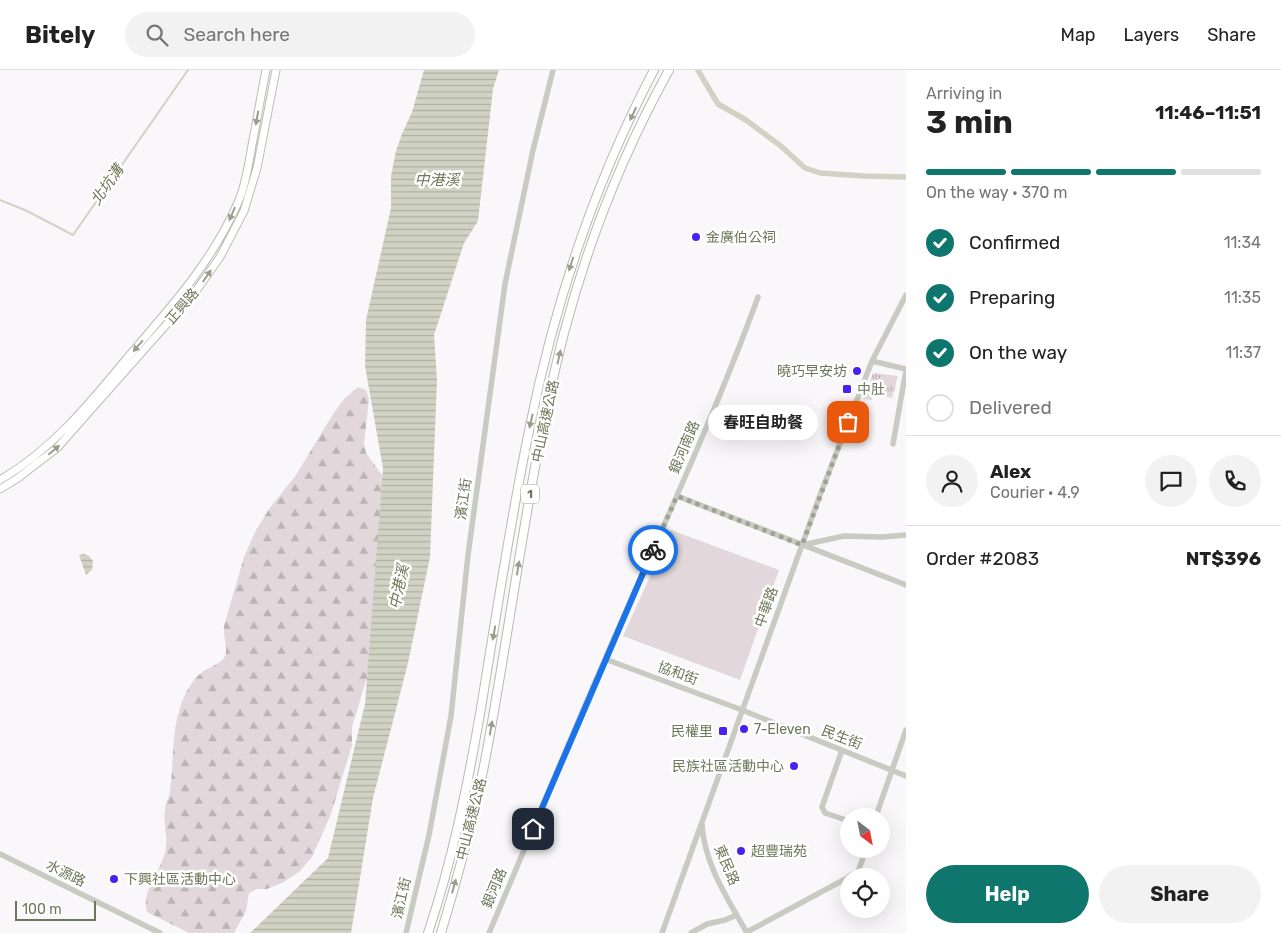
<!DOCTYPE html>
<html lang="en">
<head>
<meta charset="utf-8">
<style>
  body { margin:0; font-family:Rubik,"Noto Sans TC",sans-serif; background:#f2f2f2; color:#222; height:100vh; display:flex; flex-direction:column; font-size:19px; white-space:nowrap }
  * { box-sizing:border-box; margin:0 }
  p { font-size:16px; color:#767676 }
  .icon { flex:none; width:28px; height:28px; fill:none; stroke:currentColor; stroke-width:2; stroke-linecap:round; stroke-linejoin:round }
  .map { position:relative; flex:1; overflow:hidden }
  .details { display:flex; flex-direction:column; background:#fff; width:375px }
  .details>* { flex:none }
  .needle { width:32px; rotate:148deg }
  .controls { position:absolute; left:840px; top:738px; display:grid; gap:10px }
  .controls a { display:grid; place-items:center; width:50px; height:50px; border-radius:50%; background:#fff; box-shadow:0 5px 20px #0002; font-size:25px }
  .scale { position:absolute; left:15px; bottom:12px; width:81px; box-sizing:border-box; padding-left:5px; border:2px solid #6c7859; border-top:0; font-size:14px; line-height:18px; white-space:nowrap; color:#6c7859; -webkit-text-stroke:4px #fff; paint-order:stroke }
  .pin { position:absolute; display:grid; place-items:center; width:42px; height:42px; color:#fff; margin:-21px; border-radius:10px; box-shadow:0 2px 8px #0006 }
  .courier { position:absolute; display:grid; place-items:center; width:50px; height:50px; margin:-25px; border:4px solid #1a73e8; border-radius:50%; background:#fff; color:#222; box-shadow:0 1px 6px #0007 }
  .bubble { position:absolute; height:35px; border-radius:18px; background:#fff; box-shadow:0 5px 20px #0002; font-size:16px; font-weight:700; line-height:35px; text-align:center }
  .headline em { font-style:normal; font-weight:700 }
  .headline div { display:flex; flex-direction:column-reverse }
  .headline { display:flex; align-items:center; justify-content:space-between; height:85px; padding:0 20px }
  h1 { font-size:32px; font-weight:700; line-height:38px }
  .bar { display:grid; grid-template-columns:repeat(4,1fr); gap:8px 5px; align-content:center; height:60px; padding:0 20px }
  .bar i { height:6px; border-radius:4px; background:#e0e0e0 }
  .bar .on { background:#0f766e }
  .bar p { grid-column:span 4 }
  .line { display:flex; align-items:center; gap:12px; padding:0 20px; border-top:1px solid #e0e0e0 }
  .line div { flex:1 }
  .round { display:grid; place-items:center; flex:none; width:52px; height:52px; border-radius:26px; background:#f2f2f2 }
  ol { padding:0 20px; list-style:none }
  li { display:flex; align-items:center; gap:15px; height:55px }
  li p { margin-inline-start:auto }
  li .icon { padding:5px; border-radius:50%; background:#0f766e; color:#fff; stroke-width:4 }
  li:last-child { color:#767676 }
  li i { width:28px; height:28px; border:2px solid #e0e0e0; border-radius:50% }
  .action { display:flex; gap:10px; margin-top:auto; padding:10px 20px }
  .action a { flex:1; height:58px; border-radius:30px; background:#0f766e; color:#fff; font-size:20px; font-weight:700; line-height:58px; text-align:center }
  .action a+a { background:#f2f2f2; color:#222 }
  header { display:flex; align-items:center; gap:30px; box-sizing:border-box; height:70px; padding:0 25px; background:#fff; border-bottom:1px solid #e0e0e0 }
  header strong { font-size:24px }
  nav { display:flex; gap:28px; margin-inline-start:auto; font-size:18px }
  .search { width:350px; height:45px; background:#f2f2f2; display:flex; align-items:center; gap:12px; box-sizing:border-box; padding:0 18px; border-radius:28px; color:#767676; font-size:19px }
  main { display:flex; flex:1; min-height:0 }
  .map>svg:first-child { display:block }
  .grass { fill:url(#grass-tufts) }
  .forest { fill:url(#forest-firs) }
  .park { fill:#e2d8db }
  .water { fill:url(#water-rules) }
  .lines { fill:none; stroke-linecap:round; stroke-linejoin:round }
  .stream { stroke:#d0d3c4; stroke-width:2 }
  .canal { stroke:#d0d3c4; stroke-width:5.5 }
  .major-casing { stroke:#babeb3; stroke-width:9 }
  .highway-casing { stroke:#b7bbb1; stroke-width:10 }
  .minor { stroke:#c7cbc2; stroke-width:5.5 }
  .major { stroke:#fff; stroke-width:7 }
  .highway { stroke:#fff; stroke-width:8 }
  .oneway { fill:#98a08b }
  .done { stroke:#9da491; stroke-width:5; stroke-dasharray:0 9 }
  .route { stroke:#1a73e8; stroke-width:6 }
  .poi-dot { fill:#4820f0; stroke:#fff; stroke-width:2 }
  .labels { text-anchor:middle; stroke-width:5; stroke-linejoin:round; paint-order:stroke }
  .shield { fill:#fff; stroke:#98a08b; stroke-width:1 }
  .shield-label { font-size:12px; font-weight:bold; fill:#6c7859 }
  .poi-label { font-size:14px; fill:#6c7859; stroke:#fff; text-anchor:start }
  .street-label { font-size:14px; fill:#6c7859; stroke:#fff }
  .water-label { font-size:15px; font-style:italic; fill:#707658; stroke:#fff }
</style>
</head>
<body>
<header>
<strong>Bitely</strong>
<div class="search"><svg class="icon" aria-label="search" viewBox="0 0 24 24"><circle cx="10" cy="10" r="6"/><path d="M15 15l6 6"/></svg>Search here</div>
<nav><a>Map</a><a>Layers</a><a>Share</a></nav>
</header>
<main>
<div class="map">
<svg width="906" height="863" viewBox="0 0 906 863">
  <defs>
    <pattern id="grass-tufts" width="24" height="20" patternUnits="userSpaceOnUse" patternTransform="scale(1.25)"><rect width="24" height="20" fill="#e2d8db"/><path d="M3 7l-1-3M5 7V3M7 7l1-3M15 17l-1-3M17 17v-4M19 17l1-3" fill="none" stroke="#bbb4b5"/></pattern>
    <pattern id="forest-firs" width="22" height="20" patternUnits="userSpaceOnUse" patternTransform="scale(1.25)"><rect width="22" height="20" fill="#e2d8db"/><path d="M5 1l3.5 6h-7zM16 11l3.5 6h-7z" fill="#bbb4b5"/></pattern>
    <pattern id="water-rules" width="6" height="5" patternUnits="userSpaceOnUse" patternTransform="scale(1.25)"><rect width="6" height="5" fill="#d0d3c4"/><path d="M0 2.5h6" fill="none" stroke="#adb0a2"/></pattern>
  </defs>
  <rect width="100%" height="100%" fill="#f9f7f9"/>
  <!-- grass -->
  <path class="grass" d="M 873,303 L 898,306 L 892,328 L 873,324 L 872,330 L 863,329 Z"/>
  <!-- forest -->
  <path class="forest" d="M 358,317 L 366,320 L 369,329 L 364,374 L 366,383 L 382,405 L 386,421 L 368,604 L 352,657 L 352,675 L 331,744 L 312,787 L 300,801 L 284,812 L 267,819 L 257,819 L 249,823 L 246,841 L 234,863 L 189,863 L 147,842 C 140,818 165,799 166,775 C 167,763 163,752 165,740 C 165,734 169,728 170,722 C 174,692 171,660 182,632 C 186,621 192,611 201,603 C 208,597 225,594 226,582 C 227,574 223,567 224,556 L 244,487 L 255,462 L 269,439 L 296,405 L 333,344 L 344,329 Z"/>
  <!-- park -->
  <path class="park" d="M 671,460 L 779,500 L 740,610 L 623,566 Z"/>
  <!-- water -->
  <path class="water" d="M 424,0 L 499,0 L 493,19 L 478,151 L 464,173 L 434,265 L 437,310 L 430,487 L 408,593 L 373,728 L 351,863 L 250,863 L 328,788 L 365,634 L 383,398 L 365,296 L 366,250 L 391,138 L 391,106 L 396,81 L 402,64 L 412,42 Z
    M 84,484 L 89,486 L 93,491 L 92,500 L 86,505 L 79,485 Z"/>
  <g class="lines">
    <!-- stream -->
    <path class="stream" d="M 0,130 L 27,141 L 73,165 L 188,0"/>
    <!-- canal -->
    <path class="canal" d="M 698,0 L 718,34 L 746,50 L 782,77 L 805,98 L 820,103 L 864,106 L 906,107"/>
    <!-- major casing -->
    <g class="major-casing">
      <path id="major" d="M 0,410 C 52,380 90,333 128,287 C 170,238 214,190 239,130 C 246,113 249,93 252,75 C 257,50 261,25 266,0
        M 0,419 L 18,408 L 57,378 L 196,221 L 220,187 L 244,141 L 257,98 L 276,0"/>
    </g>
    <!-- highway casing -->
    <g class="highway-casing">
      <path id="highway" d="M 428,863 C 452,792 467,718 480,644 C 496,548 510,451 530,356 C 555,232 595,112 654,0
        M 441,863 C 459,803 476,741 487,680 C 513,541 529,400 564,263 C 588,172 623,83 669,0"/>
    </g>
    <!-- minor -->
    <path class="minor" d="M 872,291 L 906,299
      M 893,374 L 906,300
      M 677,426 L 906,515
      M 802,475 L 844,466 L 882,467 L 906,465
      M 605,589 L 742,640 L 906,706
      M 842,680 L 822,737 L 825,743 L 849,751
      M 876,746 L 906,660
      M 702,754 C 704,794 728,829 747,863
      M 0,784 L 160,863
      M 849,806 L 858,802 L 866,779
      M 747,862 L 849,807
      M 406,863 L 429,765 L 451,646 L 468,485 L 505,214 L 533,80 L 553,0
      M 489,863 C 528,772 565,680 605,589 C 657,469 713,350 758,227
      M 662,863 L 820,425 L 872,291 L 906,225
      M 691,863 L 707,854 L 725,850 L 737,845"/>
    <!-- major -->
    <use href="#major" class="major"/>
    <!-- highway -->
    <use href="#highway" class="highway"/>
  </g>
  <!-- one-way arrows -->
  <defs><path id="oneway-solid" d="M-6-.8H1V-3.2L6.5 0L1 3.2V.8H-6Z" transform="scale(1.25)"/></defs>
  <g class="oneway">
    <use href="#oneway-solid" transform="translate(633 44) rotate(115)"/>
    <use href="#oneway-solid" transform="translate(257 48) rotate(100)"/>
    <use href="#oneway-solid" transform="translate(232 144) rotate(114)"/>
    <use href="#oneway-solid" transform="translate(571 194) rotate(108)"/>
    <use href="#oneway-solid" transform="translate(207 206) rotate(-55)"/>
    <use href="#oneway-solid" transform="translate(138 276) rotate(131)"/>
    <use href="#oneway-solid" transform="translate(559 287) rotate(-77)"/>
    <use href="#oneway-solid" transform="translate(531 351) rotate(103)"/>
    <use href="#oneway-solid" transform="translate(54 380) rotate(-40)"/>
    <use href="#oneway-solid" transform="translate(518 498) rotate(-81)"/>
    <use href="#oneway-solid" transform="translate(494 563) rotate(100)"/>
    <use href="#oneway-solid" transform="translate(491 658) rotate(-80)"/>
    <use href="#oneway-solid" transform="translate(454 816) rotate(-75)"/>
  </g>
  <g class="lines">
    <!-- done -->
    <path class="done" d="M 653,480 L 677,426 L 802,475 L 848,352"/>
    <!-- route -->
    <path class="route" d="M 533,759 L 653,480"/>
  </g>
  <!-- markers -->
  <g class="poi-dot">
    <circle cx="696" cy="167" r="5"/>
    <circle cx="857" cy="301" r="5"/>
    <rect x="842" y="314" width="10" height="10" rx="2.5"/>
    <circle cx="744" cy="659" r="5"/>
    <rect x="718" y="656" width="10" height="10" rx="2.5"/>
    <circle cx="794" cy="696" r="5"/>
    <circle cx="741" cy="781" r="5"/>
    <circle cx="114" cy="809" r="5"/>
  </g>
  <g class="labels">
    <!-- shield labels -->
    <rect class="shield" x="521" y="414.5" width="18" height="19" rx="4"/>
    <g class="shield-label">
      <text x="530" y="428">1</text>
    </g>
    <!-- poi labels -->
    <g class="poi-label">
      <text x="706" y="172">金廣伯公祠</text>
      <text x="847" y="306" text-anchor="end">曉巧早安坊</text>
      <text x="857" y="324">中肚</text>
      <text x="754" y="664">7-Eleven</text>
      <text x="713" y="666" text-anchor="end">民權里</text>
      <text x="784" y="701" text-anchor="end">民族社區活動中心</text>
      <text x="751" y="786">超豐瑞苑</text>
      <text x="124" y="814">下興社區活動中心</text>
    </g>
    <!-- street labels -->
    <g class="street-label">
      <text transform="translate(182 236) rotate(-49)" y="5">正興路</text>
      <text transform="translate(545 351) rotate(-78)" y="5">中山高速公路</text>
      <text transform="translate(684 377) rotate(-67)" y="5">銀河南路</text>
      <text transform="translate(463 429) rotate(-82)" y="5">濱江街</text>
      <text transform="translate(766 537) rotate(-70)" y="5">中華路</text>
      <text transform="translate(678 603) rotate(20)" y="5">協和街</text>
      <text transform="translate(842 667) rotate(21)" y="5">民生街</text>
      <text transform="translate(471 749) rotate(-76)" y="5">中山高速公路</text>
      <text transform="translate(727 795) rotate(67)" y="5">東民路</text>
      <text transform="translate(66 803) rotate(26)" y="5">水源路</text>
      <text transform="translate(494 818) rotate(-67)" y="5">銀河路</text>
      <text transform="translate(401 828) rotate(-77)" y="5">濱江街</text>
    </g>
    <!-- water labels -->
    <g class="water-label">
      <text x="437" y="115">中港溪</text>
      <text transform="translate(107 115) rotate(-55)" y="5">北坑溝</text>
      <text transform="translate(399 517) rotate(-78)" y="5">中港溪</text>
    </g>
  </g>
</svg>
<div class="controls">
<a><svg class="needle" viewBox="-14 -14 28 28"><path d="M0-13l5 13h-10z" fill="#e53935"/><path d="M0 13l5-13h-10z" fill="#767676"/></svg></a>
<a><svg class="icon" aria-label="locate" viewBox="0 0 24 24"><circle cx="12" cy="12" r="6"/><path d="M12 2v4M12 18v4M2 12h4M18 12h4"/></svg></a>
</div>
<div class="scale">100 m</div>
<div class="pin" style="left:848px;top:352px;background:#ea580c"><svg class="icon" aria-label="bag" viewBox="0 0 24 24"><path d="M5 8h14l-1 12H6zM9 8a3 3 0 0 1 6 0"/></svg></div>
<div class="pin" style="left:533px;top:759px;background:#1f2937"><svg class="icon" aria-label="home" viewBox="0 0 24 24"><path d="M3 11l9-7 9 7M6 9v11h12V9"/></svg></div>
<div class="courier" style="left:653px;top:480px"><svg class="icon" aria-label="bike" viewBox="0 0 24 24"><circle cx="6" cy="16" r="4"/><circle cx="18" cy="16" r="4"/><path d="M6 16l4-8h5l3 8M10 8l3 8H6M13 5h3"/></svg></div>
<div class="bubble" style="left:708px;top:335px;width:110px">春旺自助餐</div>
</div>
<section class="details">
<div class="headline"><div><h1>3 min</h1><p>Arriving in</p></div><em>11:46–11:51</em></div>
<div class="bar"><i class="on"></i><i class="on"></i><i class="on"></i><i></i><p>On the way · 370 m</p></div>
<ol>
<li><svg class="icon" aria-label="check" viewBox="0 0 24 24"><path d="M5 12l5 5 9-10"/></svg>Confirmed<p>11:34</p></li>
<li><svg class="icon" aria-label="check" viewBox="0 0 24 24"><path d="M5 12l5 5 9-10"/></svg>Preparing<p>11:35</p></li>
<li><svg class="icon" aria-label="check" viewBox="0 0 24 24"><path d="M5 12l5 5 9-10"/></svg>On the way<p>11:37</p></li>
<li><i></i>Delivered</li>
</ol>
<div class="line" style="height:90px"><a class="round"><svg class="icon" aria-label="person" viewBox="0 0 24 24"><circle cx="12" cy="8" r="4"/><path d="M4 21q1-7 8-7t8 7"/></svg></a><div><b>Alex</b><p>Courier · 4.9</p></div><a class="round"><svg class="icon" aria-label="chat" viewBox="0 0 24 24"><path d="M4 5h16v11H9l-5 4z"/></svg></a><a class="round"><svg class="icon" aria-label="phone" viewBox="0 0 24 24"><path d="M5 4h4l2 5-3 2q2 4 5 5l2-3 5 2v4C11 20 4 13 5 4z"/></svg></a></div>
<div class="line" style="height:65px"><div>Order #2083</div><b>NT$396</b></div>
<div class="action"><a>Help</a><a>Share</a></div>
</section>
</main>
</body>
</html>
